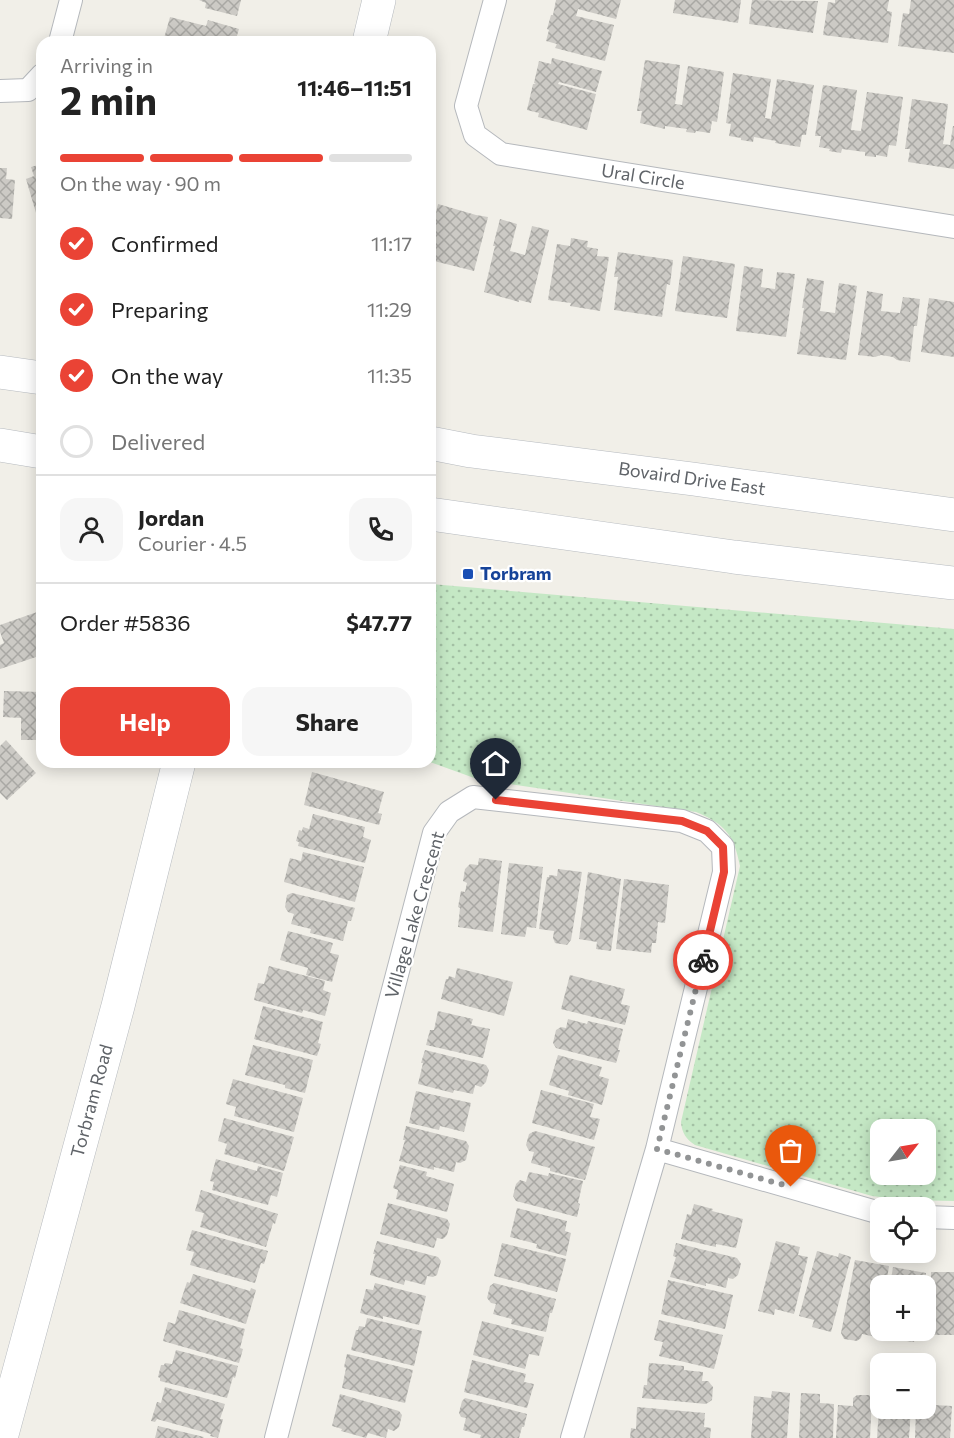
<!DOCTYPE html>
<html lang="en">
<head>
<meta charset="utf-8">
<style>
  body { margin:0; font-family:Commissioner,sans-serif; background:#f6f6f6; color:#222; height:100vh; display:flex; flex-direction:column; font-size:22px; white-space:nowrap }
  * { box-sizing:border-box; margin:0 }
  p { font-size:20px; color:#767676 }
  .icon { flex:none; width:33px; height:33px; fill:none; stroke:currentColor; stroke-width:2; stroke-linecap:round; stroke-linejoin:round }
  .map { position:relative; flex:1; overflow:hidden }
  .sheet { position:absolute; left:36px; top:36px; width:400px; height:732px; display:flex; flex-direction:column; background:#fff; border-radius:18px; box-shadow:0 3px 15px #0003 }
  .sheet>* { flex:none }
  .needle { width:39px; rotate:59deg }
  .tools { position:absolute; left:870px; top:1119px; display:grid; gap:12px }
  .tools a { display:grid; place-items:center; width:66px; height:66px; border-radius:12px; background:#fff; box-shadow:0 3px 15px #0003; font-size:30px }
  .pin { position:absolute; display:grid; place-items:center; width:51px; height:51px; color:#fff; margin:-62px -26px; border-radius:50% 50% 50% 0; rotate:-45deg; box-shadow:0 0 6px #0007 }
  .pin .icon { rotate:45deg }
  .courier { position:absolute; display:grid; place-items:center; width:60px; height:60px; margin:-30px; border:4px solid #ea4335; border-radius:50%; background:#fff; color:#222; box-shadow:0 2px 8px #0007 }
  .headline em { font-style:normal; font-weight:700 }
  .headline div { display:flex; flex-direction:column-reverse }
  .headline { display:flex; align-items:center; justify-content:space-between; height:102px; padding:0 24px }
  h1 { font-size:39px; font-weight:700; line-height:45px }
  .bar { display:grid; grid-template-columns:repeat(4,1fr); gap:9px 6px; align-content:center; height:72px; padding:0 24px }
  .bar i { height:8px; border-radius:4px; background:#e0e0e0 }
  .bar .current { background:#ea4335 }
  .bar p { grid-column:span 4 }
  .line { display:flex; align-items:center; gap:15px; padding:0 24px; border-top:2px solid #e0e0e0 }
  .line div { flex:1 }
  .round { display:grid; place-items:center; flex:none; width:63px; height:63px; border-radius:18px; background:#f6f6f6 }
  ol { padding:0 24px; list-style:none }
  li { display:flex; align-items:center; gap:18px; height:66px }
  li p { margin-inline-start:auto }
  li .icon { padding:6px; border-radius:50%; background:#ea4335; color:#fff; stroke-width:4 }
  li:last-child { color:#767676 }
  li i { width:33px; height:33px; border:3px solid #e0e0e0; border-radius:50% }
  .primary-button { display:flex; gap:12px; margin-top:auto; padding:12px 24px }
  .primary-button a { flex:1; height:69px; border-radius:18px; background:#ea4335; color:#fff; font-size:24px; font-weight:700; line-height:69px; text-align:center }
  .primary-button a+a { background:#f6f6f6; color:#222 }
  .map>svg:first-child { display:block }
  .park { fill:url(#park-dots); fill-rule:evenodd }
  .building { fill:url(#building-cross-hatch) }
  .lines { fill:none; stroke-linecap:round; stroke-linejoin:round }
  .street-casing { stroke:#b5b8bc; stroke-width:24 }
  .secondary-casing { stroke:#b6babf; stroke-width:34 }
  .street { stroke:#fff; stroke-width:22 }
  .secondary { stroke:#fff; stroke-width:33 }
  .done { stroke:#929495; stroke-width:6; stroke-dasharray:0 10.8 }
  .route { stroke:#ea4335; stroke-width:8 }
  .transit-dot { fill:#1a4fb4; stroke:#fff; stroke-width:2 }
  .labels { text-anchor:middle; stroke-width:4.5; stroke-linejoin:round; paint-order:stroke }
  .street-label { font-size:18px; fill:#5f6368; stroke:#fff }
  .transit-label { font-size:18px; font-weight:bold; fill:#164399; stroke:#fff; text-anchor:start }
</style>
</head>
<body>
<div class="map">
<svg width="954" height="1438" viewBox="0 0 954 1438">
  <defs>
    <pattern id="park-dots" width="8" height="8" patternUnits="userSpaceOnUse" patternTransform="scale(1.5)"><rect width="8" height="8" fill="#c5e8c5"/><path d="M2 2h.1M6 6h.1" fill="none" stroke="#a3c0a4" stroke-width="1.8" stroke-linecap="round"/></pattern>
    <pattern id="building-cross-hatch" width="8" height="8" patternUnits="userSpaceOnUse" patternTransform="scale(1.5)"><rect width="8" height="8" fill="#cccac5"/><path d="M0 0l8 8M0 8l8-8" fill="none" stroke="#a9a8a4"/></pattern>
  </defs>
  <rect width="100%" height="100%" fill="#f1efe8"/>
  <!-- park -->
  <path class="park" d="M 431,584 L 954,629 L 954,1201 L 905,1200 L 872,1196 L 695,1145 C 686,1139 682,1133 681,1122 L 740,866 C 734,835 725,824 696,812 L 477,779 L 430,762 ZM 880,1130 L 926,1130 L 926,1174 L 880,1174 Z"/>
  <!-- building -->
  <path class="building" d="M 199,0 L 241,0 L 237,16 L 205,8 L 206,3 Z
    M 556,0 L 621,0 L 616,19 L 578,9 L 576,16 L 614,25 L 605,61 L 555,48 L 557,44 L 546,41 L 549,30 L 547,29 L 551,15 L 553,15 Z
    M 675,0 L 741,0 L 738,23 L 673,13 Z
    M 752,0 L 818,1 L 813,33 L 749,24 Z
    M 835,0 L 889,0 L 887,11 L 892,12 L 888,43 L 823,35 L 828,2 L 835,3 Z
    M 911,0 L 954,0 L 954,53 L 898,46 L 903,13 L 909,14 Z
    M 170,17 L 206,26 L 208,20 L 239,29 L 235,42 L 163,42 Z
    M 552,58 L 602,71 L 596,92 L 559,82 L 558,84 L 596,94 L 587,130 L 538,117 L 539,113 L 527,110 L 533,84 L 536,84 L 534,83 L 539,61 L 551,64 Z
    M 645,60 L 680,65 L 675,104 L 682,105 L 688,66 L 724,72 L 717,122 L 712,121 L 710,133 L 696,131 L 695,133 L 686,132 L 687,129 L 665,126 L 665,129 L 640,123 L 642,111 L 637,111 Z
    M 733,73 L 771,79 L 765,118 L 771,119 L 777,79 L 814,85 L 806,135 L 802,135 L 800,147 L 775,143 L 776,141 L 754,137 L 753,142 L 741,140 L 741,138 L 729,136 L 731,124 L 726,123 Z
    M 823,85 L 857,90 L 851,130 L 861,131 L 867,92 L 903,97 L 896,146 L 889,145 L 887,157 L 876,155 L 876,157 L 865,156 L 865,152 L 842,149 L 841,153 L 829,151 L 830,149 L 819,147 L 821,136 L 815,136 Z
    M 912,99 L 948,104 L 943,144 L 950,145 L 953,126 L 954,126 L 954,169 L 908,162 L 910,149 L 905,149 Z
    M 42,164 L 42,230 L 41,230 L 26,179 L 34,176 L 31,167 Z
    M 0,168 L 7,168 L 6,179 L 15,180 L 12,219 L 0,218 Z
    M 438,204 L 476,215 L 488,217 L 474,271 L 430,260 L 430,231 L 432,231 Z
    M 500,219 L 517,224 L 510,251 L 525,255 L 532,226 L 549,230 L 531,303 L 519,300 L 519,302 L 484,292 L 495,246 L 493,246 Z
    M 571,238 L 588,241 L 587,247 L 598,249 L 597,256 L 609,257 L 600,311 L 570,306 L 571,303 L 548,300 L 557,244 L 570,246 Z
    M 618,252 L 673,260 L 670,285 L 667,284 L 662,317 L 614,310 L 618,277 L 614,277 Z
    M 683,256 L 735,264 L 727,318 L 675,311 Z
    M 744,266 L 763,269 L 761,287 L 775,289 L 777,272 L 795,274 L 786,337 L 736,331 Z
    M 807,278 L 824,281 L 820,311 L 835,313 L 839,283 L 857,286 L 846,360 L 797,354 L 804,308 L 802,308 Z
    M 867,291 L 883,294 L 881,311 L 900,313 L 903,297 L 920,299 L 917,326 L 914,326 L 910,362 L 897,360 L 893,357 L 881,355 L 875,357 L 858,355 Z
    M 929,298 L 954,302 L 954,357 L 921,352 Z
    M 40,611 L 41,613 L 42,612 L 42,655 L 0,669 L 0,645 L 4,643 L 0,632 L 0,625 Z
    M 4,691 L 42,692 L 42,740 L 21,740 L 21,718 L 3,717 Z
    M 6,740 L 36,773 L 7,800 L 0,793 L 0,746 Z
    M 312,772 L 384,792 L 378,813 L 382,814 L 379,825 L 304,805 Z
    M 313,814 L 365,827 L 363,837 L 371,840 L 365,863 L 298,846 L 299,842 L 296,841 L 299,830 L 302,831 L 303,827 L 309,829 Z
    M 303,852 L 364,867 L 355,902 L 284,882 L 290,858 L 301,861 Z
    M 479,858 L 502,861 L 493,932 L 458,927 L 460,908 L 458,907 L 461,891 L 465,892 L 467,883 L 463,881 L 465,869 L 470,864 L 478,865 Z
    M 509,863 L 543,867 L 536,928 L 527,927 L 525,937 L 501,934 Z
    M 558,869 L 582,872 L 571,940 L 567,945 L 555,943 L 553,938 L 554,931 L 539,929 L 547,877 L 549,877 L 549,875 L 557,876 Z
    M 588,872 L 621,879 L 611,951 L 596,949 L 597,942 L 579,939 Z
    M 624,879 L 669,885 L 665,923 L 658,922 L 656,943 L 652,943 L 651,953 L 616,949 Z
    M 292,893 L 355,908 L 351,921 L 348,921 L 343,941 L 310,933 L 311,929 L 291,924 L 294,914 L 288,912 L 285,907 L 287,895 Z
    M 288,931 L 333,943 L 330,953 L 339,955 L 332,982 L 306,975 L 308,968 L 280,960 Z
    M 269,966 L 325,981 L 323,990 L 331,993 L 325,1016 L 303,1010 L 302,1013 L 254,1000 L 258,983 L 264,984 Z
    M 457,968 L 513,982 L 504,1016 L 441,999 L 446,979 L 448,979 L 449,976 L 455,978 Z
    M 570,975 L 625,989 L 621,1004 L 630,1006 L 625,1025 L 561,1009 Z
    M 263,1006 L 323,1022 L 318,1043 L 321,1044 L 317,1056 L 254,1039 Z
    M 438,1011 L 473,1019 L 471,1025 L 490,1029 L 483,1058 L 426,1045 L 430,1030 L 434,1030 Z
    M 568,1019 L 587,1024 L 588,1021 L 623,1029 L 618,1050 L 620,1050 L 616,1063 L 556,1048 L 553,1043 L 556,1030 L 561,1027 L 566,1028 Z
    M 253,1045 L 313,1060 L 305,1093 L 285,1088 L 285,1085 L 245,1075 Z
    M 425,1050 L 486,1065 L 489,1070 L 486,1082 L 481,1087 L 475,1085 L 473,1094 L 454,1090 L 453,1093 L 418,1084 L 423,1063 L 421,1063 Z
    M 558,1055 L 602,1067 L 599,1076 L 609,1079 L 602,1105 L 568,1095 L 569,1091 L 549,1085 Z
    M 233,1079 L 303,1098 L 294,1132 L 234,1116 L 236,1107 L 226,1104 Z
    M 541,1090 L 594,1104 L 590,1117 L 600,1119 L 594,1140 L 532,1123 Z
    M 416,1091 L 471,1103 L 464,1132 L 440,1126 L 439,1130 L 409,1123 Z
    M 224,1118 L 294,1137 L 284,1171 L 224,1154 L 227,1144 L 218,1141 Z
    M 406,1126 L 466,1141 L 469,1146 L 466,1160 L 460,1163 L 456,1162 L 454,1172 L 434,1167 L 434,1170 L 399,1161 L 405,1140 L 403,1140 Z
    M 535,1131 L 595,1147 L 585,1180 L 550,1171 L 550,1168 L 531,1163 L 534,1152 L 529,1151 L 526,1145 L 529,1134 Z
    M 216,1159 L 257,1171 L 258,1166 L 283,1173 L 277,1197 L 271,1195 L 268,1205 L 212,1190 L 214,1182 L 210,1181 Z
    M 400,1165 L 427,1172 L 426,1176 L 454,1184 L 447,1212 L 396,1199 L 398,1190 L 393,1188 Z
    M 529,1172 L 548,1176 L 549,1173 L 583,1181 L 578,1203 L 580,1204 L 577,1217 L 516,1201 L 513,1196 L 516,1184 L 520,1180 L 526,1182 Z
    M 201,1190 L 278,1214 L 275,1224 L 273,1223 L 266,1247 L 200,1227 L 204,1213 L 195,1211 Z
    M 388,1203 L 447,1219 L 450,1224 L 447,1235 L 443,1239 L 437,1238 L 434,1248 L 380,1234 Z
    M 694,1204 L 713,1209 L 712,1211 L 743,1219 L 736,1248 L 716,1244 L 716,1247 L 681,1239 L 687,1214 L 691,1215 Z
    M 517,1208 L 567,1221 L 565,1231 L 571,1233 L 566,1256 L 536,1248 L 537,1244 L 510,1237 Z
    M 192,1230 L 268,1251 L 264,1264 L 261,1263 L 255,1283 L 190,1265 L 194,1252 L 186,1250 Z
    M 377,1241 L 438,1257 L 441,1261 L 437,1275 L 433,1277 L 427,1276 L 425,1285 L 405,1280 L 404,1285 L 370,1275 L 375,1254 L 373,1254 Z
    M 776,1241 L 800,1247 L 798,1255 L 808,1257 L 794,1314 L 775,1309 L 774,1315 L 758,1311 Z
    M 502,1243 L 566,1259 L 557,1292 L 494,1276 Z
    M 676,1243 L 737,1258 L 741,1264 L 738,1275 L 733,1279 L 728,1278 L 726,1288 L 706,1283 L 706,1286 L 670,1277 L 676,1257 L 673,1256 Z
    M 817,1251 L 838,1257 L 839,1253 L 851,1257 L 831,1332 L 812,1327 L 814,1320 L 799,1316 Z
    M 855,1260 L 889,1266 L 886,1286 L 880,1286 L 880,1313 L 876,1337 L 862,1334 L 861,1338 L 857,1341 L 844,1339 L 841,1333 Z
    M 893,1267 L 926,1273 L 924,1286 L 890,1286 Z
    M 931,1272 L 954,1272 L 954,1335 L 929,1335 Z
    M 193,1274 L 250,1291 L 251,1288 L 256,1290 L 246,1324 L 180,1303 L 187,1282 L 190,1283 Z
    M 668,1280 L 733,1295 L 725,1329 L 661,1314 Z
    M 375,1283 L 426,1296 L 419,1325 L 383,1316 L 383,1319 L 360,1313 L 366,1289 L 373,1290 Z
    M 494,1283 L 556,1299 L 552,1313 L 550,1313 L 546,1332 L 511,1324 L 512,1319 L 493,1314 L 496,1304 L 491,1303 L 487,1298 L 490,1286 Z
    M 179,1310 L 245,1329 L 240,1348 L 243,1349 L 239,1363 L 163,1341 L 168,1322 L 175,1324 Z
    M 367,1318 L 422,1331 L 414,1366 L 351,1350 L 356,1330 L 358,1330 L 359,1326 L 365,1327 Z
    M 659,1320 L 723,1335 L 714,1369 L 659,1356 L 663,1342 L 654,1340 Z
    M 482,1321 L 544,1337 L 539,1356 L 529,1354 L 525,1369 L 473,1355 Z
    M 892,1330 L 916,1330 L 914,1342 L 891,1339 Z
    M 176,1350 L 238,1366 L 235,1378 L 233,1377 L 227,1398 L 160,1381 L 160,1378 L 158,1377 L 161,1365 L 164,1365 L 165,1363 L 172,1364 Z
    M 347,1354 L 413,1370 L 405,1403 L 342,1388 L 346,1368 L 344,1367 Z
    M 472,1360 L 526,1374 L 524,1382 L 534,1384 L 527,1408 L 464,1392 Z
    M 649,1363 L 684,1366 L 684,1370 L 703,1372 L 702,1381 L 708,1381 L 713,1387 L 712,1400 L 706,1404 L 642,1398 L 644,1385 L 647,1385 Z
    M 165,1387 L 225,1404 L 220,1419 L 223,1419 L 218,1438 L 210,1436 L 211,1434 L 157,1419 L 155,1422 L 151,1421 L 157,1402 L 161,1403 Z
    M 772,1391 L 790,1393 L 787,1438 L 751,1438 L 754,1396 L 771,1398 Z
    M 801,1393 L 820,1394 L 820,1403 L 834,1404 L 833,1438 L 799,1438 Z
    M 340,1394 L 399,1411 L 402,1415 L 399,1427 L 394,1431 L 388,1429 L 386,1438 L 368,1433 L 366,1438 L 341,1431 L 342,1429 L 332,1426 Z
    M 857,1395 L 869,1395 L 872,1398 L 870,1438 L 836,1438 L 838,1405 L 853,1406 L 853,1398 Z
    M 465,1398 L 527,1414 L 524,1427 L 522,1427 L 519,1438 L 480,1438 L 481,1435 L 463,1430 L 466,1418 L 461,1417 L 459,1413 L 462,1401 Z
    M 926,1398 L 934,1399 L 934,1405 L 952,1406 L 950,1438 L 915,1438 L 916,1408 L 926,1408 Z
    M 637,1407 L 705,1413 L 704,1427 L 711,1428 L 710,1438 L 630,1438 L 631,1428 L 636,1429 Z
    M 879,1408 L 911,1408 L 909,1438 L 877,1438 Z
    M 158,1426 L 204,1437 L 203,1438 L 155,1438 Z"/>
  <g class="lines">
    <!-- street casing -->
    <g class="street-casing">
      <path id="street" d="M 495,0 L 466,106 L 475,135 L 501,154 L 954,227
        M 60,42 L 71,0
        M 0,91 L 28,90 L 42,75
        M 657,1149 L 880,1213
        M 926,1217 L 954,1218
        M 276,1438 L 434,833 L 449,812 L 473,797 L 682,821 L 707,831 L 723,847 L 724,872 L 657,1149 L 572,1438"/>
    </g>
    <!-- secondary casing -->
    <g class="secondary-casing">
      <path id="secondary" d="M 369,42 L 379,0
        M 0,372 L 42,378
        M 430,443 L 471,451 L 693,479 L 954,515
        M 0,445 L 42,452
        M 430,514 L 734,557 L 954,583
        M 1,1438 L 118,1006 L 179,762"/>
    </g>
    <!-- street -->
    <use href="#street" class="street"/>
    <!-- secondary -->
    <use href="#secondary" class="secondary"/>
  </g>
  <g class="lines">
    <!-- done -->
    <path class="done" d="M 703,960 L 657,1149 L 791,1187"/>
    <!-- route -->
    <path class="route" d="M 496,800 L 682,821 L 707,831 L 723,847 L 724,872 L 703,960"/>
  </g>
  <!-- markers -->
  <rect class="transit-dot" x="462" y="568" width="12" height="12" rx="3"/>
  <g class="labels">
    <!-- street labels -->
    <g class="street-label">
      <text transform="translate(643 177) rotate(9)" y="6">Ural Circle</text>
      <text transform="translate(692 479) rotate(8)" y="6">Bovaird Drive East</text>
      <text transform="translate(415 915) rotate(-74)" y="6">Village Lake Crescent</text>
      <text transform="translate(92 1101) rotate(-75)" y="6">Torbram Road</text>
    </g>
    <!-- transit labels -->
    <g class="transit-label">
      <text x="480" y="580">Torbram</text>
    </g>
  </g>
</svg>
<div class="tools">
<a><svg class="needle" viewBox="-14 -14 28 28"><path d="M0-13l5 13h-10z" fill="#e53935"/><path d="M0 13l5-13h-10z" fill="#767676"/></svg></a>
<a><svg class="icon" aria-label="locate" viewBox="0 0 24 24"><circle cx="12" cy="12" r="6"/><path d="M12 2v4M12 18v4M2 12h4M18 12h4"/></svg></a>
<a>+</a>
<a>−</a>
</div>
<div class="pin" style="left:791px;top:1187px;background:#ea580c"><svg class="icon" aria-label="bag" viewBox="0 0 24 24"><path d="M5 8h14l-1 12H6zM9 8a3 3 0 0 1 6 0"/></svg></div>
<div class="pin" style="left:496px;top:800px;background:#1f2937"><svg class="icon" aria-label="home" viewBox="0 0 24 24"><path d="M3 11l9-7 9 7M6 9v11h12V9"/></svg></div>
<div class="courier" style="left:703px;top:960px"><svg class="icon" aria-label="bike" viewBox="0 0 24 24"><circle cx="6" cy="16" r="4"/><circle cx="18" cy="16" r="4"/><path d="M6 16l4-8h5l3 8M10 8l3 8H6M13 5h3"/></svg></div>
<section class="sheet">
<div class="headline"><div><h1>2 min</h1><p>Arriving in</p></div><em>11:46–11:51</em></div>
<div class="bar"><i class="current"></i><i class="current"></i><i class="current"></i><i></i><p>On the way · 90 m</p></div>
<ol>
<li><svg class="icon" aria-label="check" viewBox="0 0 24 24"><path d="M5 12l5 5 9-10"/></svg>Confirmed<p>11:17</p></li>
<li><svg class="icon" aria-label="check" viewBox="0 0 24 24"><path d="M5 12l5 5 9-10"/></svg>Preparing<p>11:29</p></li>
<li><svg class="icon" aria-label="check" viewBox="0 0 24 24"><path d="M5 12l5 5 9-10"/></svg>On the way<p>11:35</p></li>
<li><i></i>Delivered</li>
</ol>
<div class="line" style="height:108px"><a class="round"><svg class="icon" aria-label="person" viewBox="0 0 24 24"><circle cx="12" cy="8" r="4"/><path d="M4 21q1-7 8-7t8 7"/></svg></a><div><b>Jordan</b><p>Courier · 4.5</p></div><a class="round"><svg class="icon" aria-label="phone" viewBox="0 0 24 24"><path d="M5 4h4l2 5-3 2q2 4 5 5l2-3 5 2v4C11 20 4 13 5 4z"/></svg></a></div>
<div class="line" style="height:78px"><div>Order #5836</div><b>$47.77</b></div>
<div class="primary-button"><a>Help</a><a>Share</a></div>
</section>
</div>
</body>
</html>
